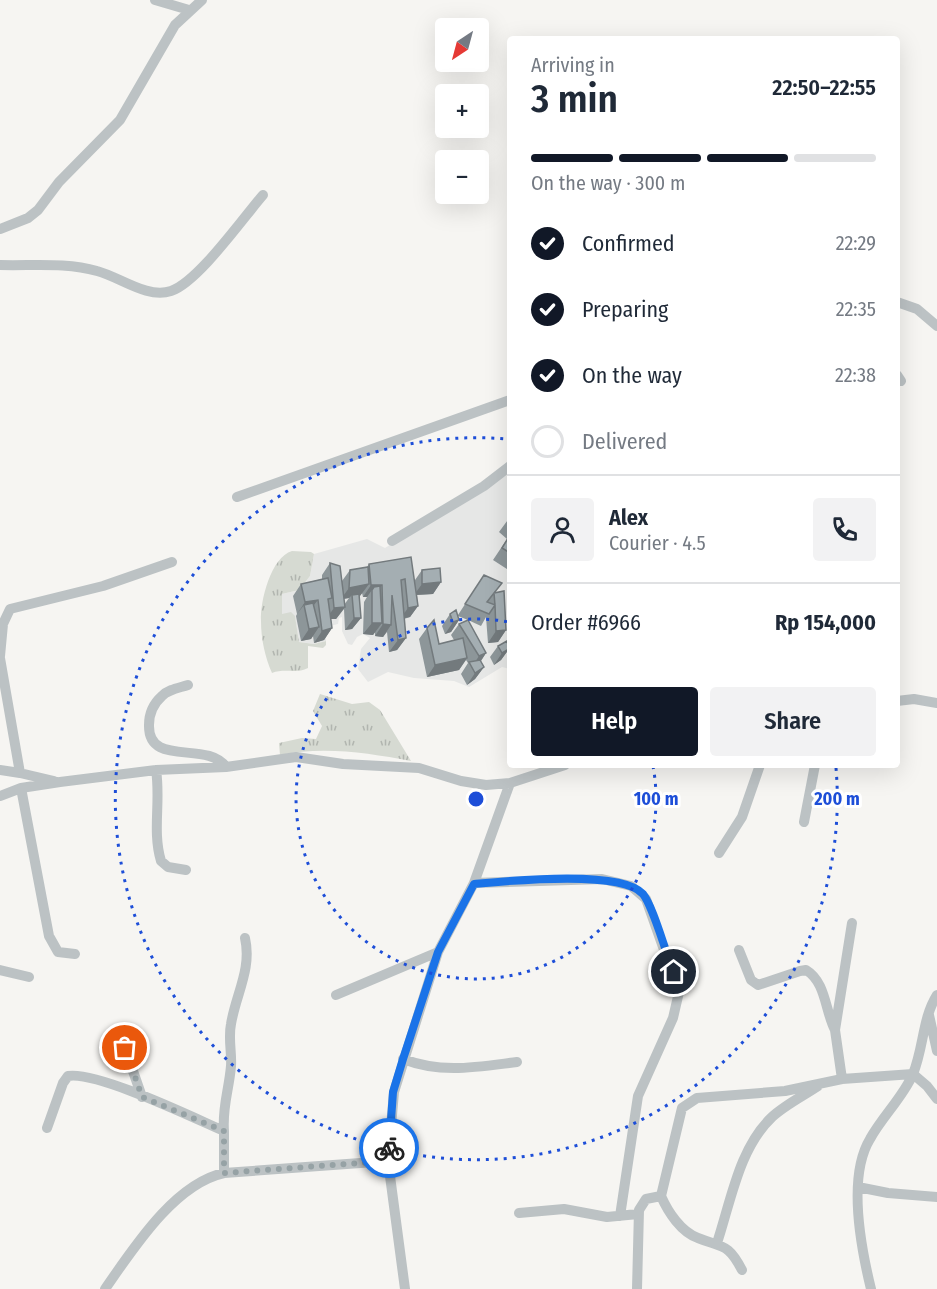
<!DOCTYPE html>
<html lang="en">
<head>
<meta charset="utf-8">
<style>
  body { margin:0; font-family:"Fira Sans Condensed",sans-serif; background:#f2f2f3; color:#1f2937; height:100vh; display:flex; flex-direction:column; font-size:22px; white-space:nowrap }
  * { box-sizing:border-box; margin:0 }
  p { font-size:20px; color:#747a83 }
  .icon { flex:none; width:33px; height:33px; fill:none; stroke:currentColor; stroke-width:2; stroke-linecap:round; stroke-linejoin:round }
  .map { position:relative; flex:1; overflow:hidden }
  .sheet { position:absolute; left:507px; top:36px; width:393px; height:732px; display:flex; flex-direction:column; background:#fff; border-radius:6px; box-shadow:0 6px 24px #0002 }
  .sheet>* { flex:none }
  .needle { width:39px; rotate:216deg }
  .tools { position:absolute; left:435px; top:18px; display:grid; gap:12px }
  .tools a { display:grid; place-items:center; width:54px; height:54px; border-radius:6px; background:#fff; box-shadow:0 6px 24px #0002; font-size:30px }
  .pin { position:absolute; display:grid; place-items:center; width:51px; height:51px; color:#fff; margin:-26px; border:3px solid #fff; border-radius:50%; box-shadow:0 2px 6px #0007 }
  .courier { position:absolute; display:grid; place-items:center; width:60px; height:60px; margin:-30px; border:4px solid #1a73e8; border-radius:50%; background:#fff; color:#222; box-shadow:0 2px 8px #0007 }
  .headline em { font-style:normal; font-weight:600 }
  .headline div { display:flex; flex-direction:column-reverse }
  .headline { display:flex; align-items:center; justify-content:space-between; height:102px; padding:0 24px }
  h1 { font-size:39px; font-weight:600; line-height:45px }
  .bar { display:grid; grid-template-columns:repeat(4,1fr); gap:9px 6px; align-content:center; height:72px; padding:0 24px }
  .bar i { height:8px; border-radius:4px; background:#e0e1e3 }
  .bar .selected { background:#111827 }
  .bar p { grid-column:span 4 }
  .line { display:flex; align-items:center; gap:15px; padding:0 24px; border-top:2px solid #e0e1e3 }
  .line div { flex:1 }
  .round { display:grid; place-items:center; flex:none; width:63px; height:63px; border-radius:6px; background:#f2f2f3 }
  ol { padding:0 24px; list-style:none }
  li { display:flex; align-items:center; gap:18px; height:66px }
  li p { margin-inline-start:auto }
  li .icon { padding:6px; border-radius:50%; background:#111827; color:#fff; stroke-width:4 }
  li:last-child { color:#747a83 }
  li i { width:33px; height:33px; border:3px solid #e0e1e3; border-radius:50% }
  .primary-button { display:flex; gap:12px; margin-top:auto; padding:12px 24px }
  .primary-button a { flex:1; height:69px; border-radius:6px; background:#111827; color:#fff; font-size:24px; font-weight:600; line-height:69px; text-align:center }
  .primary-button a+a { background:#f2f2f3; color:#1f2937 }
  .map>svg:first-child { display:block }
  .built { fill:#e6e7e6 }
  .grass { fill:url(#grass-tufts) }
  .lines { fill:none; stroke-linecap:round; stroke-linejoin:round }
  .street { stroke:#bcc2c4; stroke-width:10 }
  .wall { fill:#8d9699; fill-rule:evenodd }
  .shaded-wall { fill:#737a7d }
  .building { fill:#a4aeb2; stroke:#737a7d; stroke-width:1.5; fill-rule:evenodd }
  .done { stroke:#96a2a5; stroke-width:6; stroke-dasharray:0 10.8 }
  .route { stroke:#1a73e8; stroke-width:8 }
  .ring { fill:none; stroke:#1d4ed8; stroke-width:3; stroke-dasharray:3 6 }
  .centre { fill:#1d4ed8; stroke:#fff; stroke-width:3 }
  .ring-label { font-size:18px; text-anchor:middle; font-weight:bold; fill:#1d4ed8; stroke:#fff; stroke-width:6; stroke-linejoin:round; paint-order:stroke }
</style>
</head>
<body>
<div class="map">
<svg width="937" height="1289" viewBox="0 0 937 1289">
  <defs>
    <pattern id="grass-tufts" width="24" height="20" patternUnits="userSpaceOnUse" patternTransform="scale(1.5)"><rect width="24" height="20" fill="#d6dad2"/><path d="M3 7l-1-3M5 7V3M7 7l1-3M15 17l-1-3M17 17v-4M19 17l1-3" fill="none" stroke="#b1b5af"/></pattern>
  </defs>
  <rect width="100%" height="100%" fill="#f6f5f2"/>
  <!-- built -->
  <path class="built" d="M 510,470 L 510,669 L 502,667 L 469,687 L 454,681 L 414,678 L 388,672 L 368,682 L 358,669 L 361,649 L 370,638 L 363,634 L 357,637 L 352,645 L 348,644 L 342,631 L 342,617 L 339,618 L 338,624 L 326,627 L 326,641 L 314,644 L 299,642 L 295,617 L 282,615 L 280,597 L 282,594 L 299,590 L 310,576 L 314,554 L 367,539 L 385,548 Z"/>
  <!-- grass -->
  <path class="grass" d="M 292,551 L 311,552 L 314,554 L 310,576 L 299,590 L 282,594 L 282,614 L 291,612 L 295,616 L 299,642 L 314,644 L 326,641 L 326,645 L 323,648 L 308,646 L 308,668 C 297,674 284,668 272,673 C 265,657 261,639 261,621 C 260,601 271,557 292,551 Z
    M 320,694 L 352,704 L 369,702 L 380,710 L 411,761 C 368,753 324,746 280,755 L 279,743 L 302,738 L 316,739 L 322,726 L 313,711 Z"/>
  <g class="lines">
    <!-- street -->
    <path class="street" d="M 155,0 L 189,10
      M 0,229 L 28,218 L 38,210 L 59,182 L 120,120 L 175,25 L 202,0
      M 0,265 C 32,266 66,262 97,271 C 120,277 147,299 171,291 C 198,282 243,218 263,195
      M 897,302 L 917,309 L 937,326
      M 897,375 L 901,381
      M 237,497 L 510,400
      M 392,541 L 484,486 L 510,466
      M 0,656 L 3,624 L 10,609 L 103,586 L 172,562
      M 0,658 L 20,773 L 54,781
      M 188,685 C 179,688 169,689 162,696 C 153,704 149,713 149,725 C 148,768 207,740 226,767
      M 897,701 L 914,699 L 937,703
      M 0,770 L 20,773
      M 156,770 C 161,801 152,831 161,861 L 168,867 L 186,870
      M 21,788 L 49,936 L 58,952 L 75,954
      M 0,796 L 21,788 L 60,782 L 156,770 L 226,767 L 296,757 L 343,764 L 419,768 L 461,781 L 486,785 L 510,783 L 565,765
      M 804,822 L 815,765
      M 719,853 L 742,817 L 760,765
      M 474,883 L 602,879 L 631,886 L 646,899 L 679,992 L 673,1018 L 638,1096 L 620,1216
      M 739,950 L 751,980 L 758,985 L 800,971 L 806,970 C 826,982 825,1011 835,1030
      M 0,970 L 29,977
      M 336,995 L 438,952
      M 929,1015 L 937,1051
      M 125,1048 L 142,1097
      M 403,1059 C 442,1074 477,1067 517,1062
      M 842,1079 L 835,1030 L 852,923
      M 47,1128 L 63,1083 L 68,1076 C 97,1071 194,1118 224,1131 L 224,1173 L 388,1161
      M 224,1131 C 222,1107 229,1090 231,1066 C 232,1053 228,1038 231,1024 C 236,994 252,969 245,938
      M 858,1187 L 888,1193 L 937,1197
      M 519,1213 L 564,1209 L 607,1217 L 638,1214
      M 717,1243 C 731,1201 739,1148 772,1117 C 785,1105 803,1096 818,1086
      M 742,1270 C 728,1243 723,1248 698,1238 C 681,1232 668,1212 661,1196 L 682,1108 L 697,1098 L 785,1091 L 842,1079 L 913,1074 L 927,1086 L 937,1099
      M 105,1289 C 133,1249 174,1184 224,1173
      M 405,1289 L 388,1161 L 394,1092 L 438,952 L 474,883 L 510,783
      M 637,1289 L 639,1210 L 646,1199 L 661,1196
      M 871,1289 C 861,1248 847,1177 870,1139 C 882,1117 903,1097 913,1074 C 924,1047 922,1019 937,995"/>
  </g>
  <!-- wall -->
  <path class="wall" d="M 510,517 L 510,571 L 493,560 L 507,539 L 499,532 Z
    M 330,563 L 342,581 L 350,570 L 367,567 L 369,564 L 415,580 L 422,570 L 441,582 L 433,594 L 417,595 L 418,606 L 410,617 L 404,619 L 406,638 L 397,650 L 389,652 L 387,632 L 383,637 L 375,636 L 375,632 L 373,635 L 363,634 L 364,602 L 367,597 L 363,597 L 362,593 L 359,596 L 361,618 L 352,629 L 345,630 L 344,609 L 336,619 L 331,619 L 332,628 L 324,640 L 314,643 L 313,636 L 311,639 L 301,641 L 296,616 L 297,614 L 293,596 L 301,584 L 322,579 L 322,575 ZM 349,598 L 344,605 L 344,599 Z
    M 484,575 L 495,592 L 506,630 L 498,642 L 488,643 L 486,617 L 481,626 L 468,620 L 486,653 L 481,661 L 484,667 L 475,679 L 467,685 L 461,674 L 468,663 L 466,660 L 459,670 L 427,677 L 419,639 L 427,628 L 439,644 L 454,640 L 451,635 L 459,624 L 468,620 L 458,616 L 459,620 L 451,632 L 445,634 L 442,626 L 450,614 L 458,615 Z
    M 498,646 L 509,649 L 501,660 L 494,665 L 490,657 Z"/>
  <!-- shaded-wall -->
  <path class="shaded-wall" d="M 441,582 L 433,594 L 414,595 L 422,584 Z
    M 369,584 L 360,596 L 352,597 L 352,595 L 349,598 L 341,599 L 349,588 Z
    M 371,585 L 382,585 L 374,597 L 374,587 L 367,597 L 363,597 Z
    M 318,600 L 309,611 L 304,605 L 297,614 L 305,602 Z
    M 418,606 L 410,617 L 400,619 L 408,608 Z
    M 345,607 L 336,619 L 326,619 L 334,608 Z
    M 354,618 L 361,618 L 352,629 L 345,630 Z
    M 459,620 L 451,632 L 445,634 L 453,622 Z
    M 372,623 L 382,623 L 373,635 L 363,634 Z
    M 383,624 L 391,625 L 383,637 L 375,636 Z
    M 319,627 L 311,639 L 301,641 L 309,629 Z
    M 332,628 L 324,640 L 314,643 L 322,631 Z
    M 506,630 L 498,642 L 488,643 L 496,631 Z
    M 406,638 L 397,650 L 389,652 L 398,640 Z
    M 509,649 L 501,660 L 494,665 L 502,653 Z
    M 486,653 L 478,665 L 471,668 L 479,656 Z
    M 467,658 L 459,670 L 427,677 L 435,665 Z
    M 484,667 L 475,679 L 467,685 L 475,673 Z"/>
  <!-- building -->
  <path class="building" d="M 510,535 L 510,553 L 502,548 Z
    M 411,557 L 418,606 L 408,608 L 405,579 L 401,580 L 406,638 L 398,640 L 392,595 L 391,625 L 383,624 L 382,585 L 371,585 L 369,564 Z
    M 330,563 L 340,566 L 345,607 L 334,608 Z
    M 368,567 L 369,584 L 349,588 L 350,570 Z
    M 440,568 L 441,582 L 422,584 L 422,570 Z
    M 484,575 L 502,583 L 494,593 L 504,591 L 506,630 L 496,631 L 495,605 L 489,614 L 465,604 ZM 494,593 L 495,605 L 487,602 Z
    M 328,578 L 332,598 L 328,599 L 332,628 L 322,631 L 318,600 L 305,602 L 301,584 Z
    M 380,586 L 382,623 L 372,623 L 372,590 L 374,587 Z
    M 359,594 L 361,618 L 354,618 L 352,595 Z
    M 313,603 L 319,627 L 309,629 L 304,605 Z
    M 456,610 L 459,620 L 453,622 L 450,614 Z
    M 434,620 L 439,644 L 463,638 L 467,658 L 435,665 L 427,628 Z
    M 468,620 L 486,653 L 479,656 L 459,624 Z
    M 507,641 L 509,649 L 502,653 L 498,646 Z
    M 480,660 L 484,667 L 475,673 L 469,662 Z"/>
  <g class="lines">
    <!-- done -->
    <path class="done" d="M 125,1048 L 142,1097 L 224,1131 L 224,1173 L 388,1161 L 389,1148"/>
    <!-- route -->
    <path class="route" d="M 389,1148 L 393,1092 L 403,1059 L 438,952 L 474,884 C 507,881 621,869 643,894 C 654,908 665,952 674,972"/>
  </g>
  <!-- distance rings -->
  <g class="ring">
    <path d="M653 766A180 180 0 1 1 509 622"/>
    <path d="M836 768A361 361 0 1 1 507 439"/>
  </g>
  <circle cx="476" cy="799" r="9" class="centre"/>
  <g class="ring-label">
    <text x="656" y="805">100 m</text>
    <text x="837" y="805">200 m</text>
  </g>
</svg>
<div class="tools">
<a><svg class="needle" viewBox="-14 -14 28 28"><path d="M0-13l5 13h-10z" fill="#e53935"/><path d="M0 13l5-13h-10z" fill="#747a83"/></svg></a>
<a>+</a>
<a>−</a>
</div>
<div class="pin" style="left:125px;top:1048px;background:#ea580c"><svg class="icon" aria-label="bag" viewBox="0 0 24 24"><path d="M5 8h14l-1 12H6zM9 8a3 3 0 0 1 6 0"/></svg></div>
<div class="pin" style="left:674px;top:972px;background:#1f2937"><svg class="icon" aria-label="home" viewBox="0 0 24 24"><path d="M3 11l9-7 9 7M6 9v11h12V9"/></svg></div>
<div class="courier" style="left:389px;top:1148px"><svg class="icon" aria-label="bike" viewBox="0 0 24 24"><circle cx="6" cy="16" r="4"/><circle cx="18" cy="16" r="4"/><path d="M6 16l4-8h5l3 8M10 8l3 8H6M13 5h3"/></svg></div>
<section class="sheet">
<div class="headline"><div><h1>3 min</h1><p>Arriving in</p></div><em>22:50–22:55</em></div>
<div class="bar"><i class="selected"></i><i class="selected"></i><i class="selected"></i><i></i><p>On the way · 300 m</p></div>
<ol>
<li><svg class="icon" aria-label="check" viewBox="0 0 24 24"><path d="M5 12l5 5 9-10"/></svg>Confirmed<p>22:29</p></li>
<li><svg class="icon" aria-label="check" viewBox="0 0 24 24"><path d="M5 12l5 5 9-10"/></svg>Preparing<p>22:35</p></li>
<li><svg class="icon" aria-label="check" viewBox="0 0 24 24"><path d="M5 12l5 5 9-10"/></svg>On the way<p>22:38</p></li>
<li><i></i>Delivered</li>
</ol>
<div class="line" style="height:108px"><a class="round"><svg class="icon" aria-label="person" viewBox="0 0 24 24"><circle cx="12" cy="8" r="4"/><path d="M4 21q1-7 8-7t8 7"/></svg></a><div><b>Alex</b><p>Courier · 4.5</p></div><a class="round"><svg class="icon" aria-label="phone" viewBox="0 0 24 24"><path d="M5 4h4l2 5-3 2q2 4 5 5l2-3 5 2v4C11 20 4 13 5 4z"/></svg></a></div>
<div class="line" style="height:78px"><div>Order #6966</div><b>Rp 154,000</b></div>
<div class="primary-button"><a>Help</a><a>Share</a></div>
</section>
</div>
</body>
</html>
